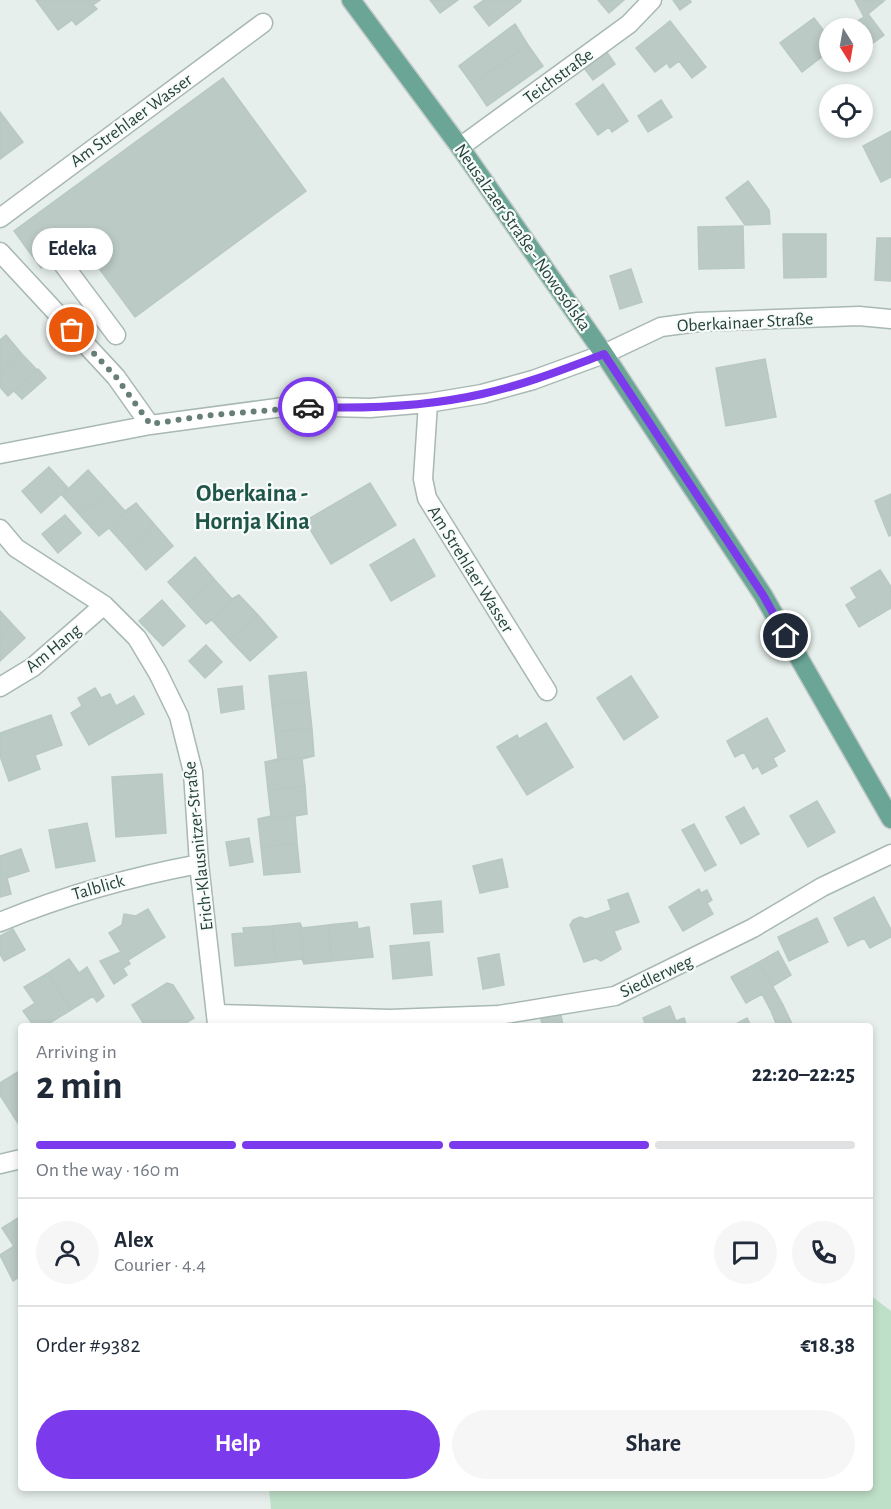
<!DOCTYPE html>
<html lang="en">
<head>
<meta charset="utf-8">
<style>
  body { margin:0; font-family:"Alegreya Sans",sans-serif; background:#f6f6f7; color:#1f2937; height:100vh; display:flex; flex-direction:column; font-size:22px; white-space:nowrap }
  * { box-sizing:border-box; margin:0 }
  p { font-size:20px; color:#747a83 }
  .icon { flex:none; width:33px; height:33px; fill:none; stroke:currentColor; stroke-width:2; stroke-linecap:round; stroke-linejoin:round }
  .map { position:relative; flex:1; overflow:hidden }
  .drawer { position:absolute; left:18px; top:1023px; width:855px; height:468px; display:flex; flex-direction:column; background:#fff; border-radius:6px; box-shadow:0 3px 9px #0003 }
  .drawer>* { flex:none }
  .needle { width:39px; rotate:169deg }
  .controls { position:absolute; left:819px; top:18px; display:grid; gap:12px }
  .controls a { display:grid; place-items:center; width:54px; height:54px; border-radius:50%; background:#fff; box-shadow:0 3px 9px #0003; font-size:30px }
  .pin { position:absolute; display:grid; place-items:center; width:51px; height:51px; color:#fff; margin:-26px; border:3px solid #fff; border-radius:50%; box-shadow:0 2px 6px #0007 }
  .courier { position:absolute; display:grid; place-items:center; width:60px; height:60px; margin:-30px; border:4px solid #7c3aed; border-radius:50%; background:#fff; color:#222; box-shadow:0 2px 8px #0007 }
  .bubble { position:absolute; height:42px; border-radius:21px; background:#fff; box-shadow:0 3px 9px #0003; font-size:20px; font-weight:600; line-height:42px; text-align:center }
  .overview em { font-style:normal; font-weight:600 }
  .overview div { display:flex; flex-direction:column-reverse }
  .overview { display:flex; align-items:center; justify-content:space-between; height:102px; padding:0 18px }
  h1 { font-size:39px; font-weight:600; line-height:45px }
  .bar { display:grid; grid-template-columns:repeat(4,1fr); gap:9px 6px; align-content:center; height:72px; padding:0 18px }
  .bar i { height:8px; border-radius:4px; background:#e0e1e3 }
  .bar .current { background:#7c3aed }
  .bar p { grid-column:span 4 }
  .line { display:flex; align-items:center; gap:15px; padding:0 18px; border-top:2px solid #e0e1e3 }
  .line div { flex:1 }
  .round { display:grid; place-items:center; flex:none; width:63px; height:63px; border-radius:32px; background:#f6f6f7 }
  .button { display:flex; gap:12px; margin-top:auto; padding:12px 18px }
  .button a { flex:1; height:69px; border-radius:36px; background:#7c3aed; color:#fff; font-size:24px; font-weight:600; line-height:69px; text-align:center }
  .button a+a { background:#f6f6f7; color:#1f2937 }
  .map>svg:first-child { display:block }
  .green { fill:#bfe0c8 }
  .building { fill:#bbcac4; stroke:#b8c9c2; stroke-width:1.5 }
  .lines { fill:none; stroke-linecap:round; stroke-linejoin:round }
  .minor-casing { stroke:#a8b8b2; stroke-width:21 }
  .major-casing { stroke:#c2cac8; stroke-width:21 }
  .minor { stroke:#fff; stroke-width:18 }
  .major { stroke:#6aa596; stroke-width:18 }
  .done { stroke:#687f78; stroke-width:6; stroke-dasharray:0 10.8 }
  .route { stroke:#7c3aed; stroke-width:8 }
  .labels { text-anchor:middle; stroke-width:4.5; stroke-linejoin:round; paint-order:stroke }
  .street-label { font-size:18px; fill:#24423a; stroke:#f7fbf9 }
  .district-label { font-size:24px; font-weight:bold; fill:#1f5548; stroke:#f7fbf9 }
</style>
</head>
<body>
<div class="map">
<svg width="891" height="1509" viewBox="0 0 891 1509">
  <rect width="100%" height="100%" fill="#e6efeb"/>
  <!-- green -->
  <path class="green" d="M 870,1295 L 891,1311 L 891,1509 L 271,1509 L 269,1488 L 870,1488 Z"/>
  <!-- building -->
  <path class="building" d="M 36,0 L 100,0 L 93,5 L 97,9 L 76,25 L 72,20 L 58,30 Z
    M 430,0 L 458,0 L 440,13 Z
    M 484,0 L 520,0 L 521,1 L 489,26 L 474,7 Z
    M 598,0 L 624,0 L 609,13 Z
    M 673,0 L 690,0 L 691,2 L 680,10 Z
    M 855,0 L 884,1 L 868,14 L 884,35 L 862,51 L 862,28 L 847,28 L 864,17 Z
    M 814,18 L 830,39 L 830,56 L 827,53 L 802,72 L 780,43 Z
    M 670,21 L 706,67 L 692,78 L 679,61 L 670,68 L 667,63 L 655,72 L 636,48 Z
    M 515,24 L 528,45 L 472,84 L 459,66 Z
    M 528,45 L 543,66 L 487,106 L 472,84 Z
    M 604,48 L 615,64 L 593,80 L 581,64 Z
    M 834,62 L 849,62 L 839,69 Z
    M 223,78 L 306,191 L 135,317 L 78,240 L 41,268 L 14,231 Z
    M 603,84 L 628,121 L 612,132 L 609,127 L 598,135 L 576,104 Z
    M 661,100 L 672,117 L 648,132 L 638,116 Z
    M 0,112 L 23,142 L 0,159 Z
    M 891,131 L 891,177 L 881,182 L 863,146 Z
    M 748,181 L 769,210 L 770,224 L 745,225 L 726,198 Z
    M 743,226 L 744,268 L 699,269 L 698,227 Z
    M 783,234 L 826,234 L 826,277 L 784,278 Z
    M 877,238 L 891,238 L 891,281 L 875,280 Z
    M 631,269 L 642,302 L 620,309 L 610,276 Z
    M 6,335 L 21,353 L 0,372 L 0,340 Z
    M 21,353 L 37,370 L 8,396 L 0,387 L 0,372 Z
    M 765,359 L 776,417 L 726,426 L 716,368 Z
    M 38,369 L 46,378 L 22,399 L 14,391 Z
    M 49,467 L 68,488 L 41,513 L 22,491 Z
    M 88,470 L 107,491 L 80,515 L 62,495 Z
    M 370,483 L 396,525 L 331,564 L 305,521 Z
    M 107,491 L 125,511 L 136,503 L 99,536 L 80,515 Z
    M 891,494 L 891,535 L 889,536 L 875,501 Z
    M 136,503 L 154,524 L 127,548 L 109,528 L 99,536 Z
    M 65,515 L 81,533 L 58,553 L 42,534 Z
    M 154,524 L 173,546 L 146,570 L 127,548 Z
    M 414,539 L 435,576 L 391,601 L 370,565 Z
    M 195,557 L 214,579 L 187,603 L 168,582 Z
    M 880,570 L 891,587 L 891,608 L 859,627 L 846,605 L 857,598 L 851,588 Z
    M 214,579 L 232,599 L 239,595 L 206,624 L 187,603 Z
    M 239,595 L 258,615 L 230,640 L 212,620 L 206,624 Z
    M 162,600 L 185,626 L 163,646 L 139,621 Z
    M 0,611 L 12,624 L 0,635 Z
    M 258,615 L 277,637 L 250,661 L 230,640 Z
    M 12,624 L 25,638 L 0,661 L 0,635 Z
    M 206,645 L 222,662 L 205,678 L 189,661 Z
    M 306,672 L 309,701 L 272,705 L 269,676 Z
    M 631,676 L 658,717 L 624,740 L 597,698 Z
    M 242,686 L 244,709 L 221,713 L 218,689 Z
    M 95,688 L 101,698 L 110,694 L 116,706 L 134,696 L 144,714 L 89,745 L 71,713 L 82,706 L 78,698 Z
    M 309,701 L 312,729 L 275,732 L 272,705 Z
    M 51,715 L 62,745 L 35,755 L 40,769 L 9,781 L 0,756 L 0,733 Z
    M 767,718 L 785,751 L 773,758 L 777,766 L 762,774 L 758,766 L 753,769 L 744,752 L 735,757 L 727,741 Z
    M 546,723 L 573,767 L 527,795 L 497,747 L 517,735 L 519,739 Z
    M 312,729 L 314,756 L 265,762 L 278,759 L 275,732 Z
    M 314,756 L 302,759 L 305,786 L 268,790 L 265,762 Z
    M 162,774 L 166,833 L 116,837 L 112,777 Z
    M 305,786 L 307,814 L 258,819 L 271,816 L 268,790 Z
    M 817,801 L 835,832 L 808,847 L 790,816 Z
    M 744,807 L 759,834 L 741,844 L 726,817 Z
    M 307,814 L 295,816 L 297,843 L 261,847 L 258,819 Z
    M 87,823 L 95,861 L 56,868 L 49,830 Z
    M 694,824 L 716,865 L 705,871 L 682,830 Z
    M 249,838 L 253,862 L 230,866 L 226,842 Z
    M 297,843 L 300,872 L 264,875 L 261,847 Z
    M 21,849 L 29,871 L 7,878 L 11,894 L 0,897 L 0,856 Z
    M 502,859 L 508,887 L 480,893 L 473,866 Z
    M 699,889 L 701,893 L 707,890 L 712,900 L 707,903 L 713,914 L 683,931 L 669,907 Z
    M 628,893 L 639,922 L 614,931 L 621,949 L 618,951 L 601,961 L 596,958 L 584,962 L 570,925 L 573,920 L 580,917 L 586,919 L 611,910 L 608,900 Z
    M 874,897 L 891,930 L 891,937 L 870,948 L 864,938 L 848,946 L 834,918 Z
    M 441,901 L 443,932 L 414,934 L 411,904 Z
    M 148,909 L 165,937 L 128,960 L 130,964 L 123,968 L 127,975 L 114,984 L 100,961 L 121,952 L 109,933 L 122,925 L 124,914 L 136,916 Z
    M 817,918 L 828,942 L 789,961 L 778,937 Z
    M 357,922 L 358,929 L 369,927 L 373,957 L 332,961 L 328,925 Z
    M 300,923 L 302,928 L 328,925 L 332,961 L 304,964 Z
    M 300,923 L 304,964 L 302,959 L 276,962 L 272,926 Z
    M 272,926 L 276,962 L 235,966 L 232,934 L 244,933 L 243,928 Z
    M 13,929 L 25,950 L 4,961 L 0,954 L 0,936 Z
    M 429,942 L 432,975 L 393,979 L 390,946 Z
    M 778,951 L 791,975 L 773,986 L 759,962 Z
    M 499,954 L 504,985 L 483,989 L 478,958 Z
    M 69,959 L 79,973 L 87,967 L 104,996 L 97,1002 L 93,996 L 71,1010 L 48,973 Z
    M 759,962 L 783,1005 L 771,1011 L 762,994 L 746,1003 L 731,977 Z
    M 48,973 L 71,1010 L 48,1024 L 50,1026 L 34,1026 L 23,1011 L 35,1003 L 24,987 Z
    M 167,983 L 173,985 L 194,1018 L 181,1026 L 145,1026 L 132,1005 Z
    M 783,1005 L 793,1026 L 777,1026 L 771,1011 Z
    M 670,1006 L 676,1021 L 684,1018 L 687,1026 L 646,1026 L 643,1018 Z
    M 561,1015 L 563,1026 L 542,1026 L 541,1019 Z
    M 747,1018 L 751,1026 L 735,1026 L 734,1025 Z
    M 21,1070 L 21,1128 L 0,1095 L 0,1083 Z
    M 21,1216 L 21,1257 L 2,1228 Z
    M 14,1246 L 21,1257 L 21,1276 L 13,1281 L 0,1255 Z"/>
  <g class="lines">
    <!-- minor casing -->
    <g class="minor-casing">
      <path id="minor" d="M 460,147 L 629,24 L 652,0
        M 0,218 L 263,23
        M 0,252 L 116,377 L 150,425 L 0,454
        M 57,256 L 116,335
        M 428,403 L 423,479 L 427,498 L 547,691
        M 150,425 L 291,406 L 370,408 L 428,403 L 482,394 L 533,380 L 604,354 L 661,327 L 698,322 L 859,316 L 891,319
        M 0,529 L 16,548 L 104,605 L 137,638 L 158,673 L 179,716 L 193,772 L 199,864 L 217,1024
        M 0,687 L 33,667 L 104,605
        M 0,922 C 65,895 130,877 199,864
        M 217,1014 L 390,1019 L 499,1015 L 615,996 L 753,928 L 822,887 L 891,854
        M 0,1164 L 21,1159"/>
    </g>
    <!-- major casing -->
    <g class="major-casing">
      <path id="major" d="M 351,0 L 460,147 L 604,354 L 763,595 L 891,819"/>
    </g>
    <!-- minor -->
    <use href="#minor" class="minor"/>
    <!-- major -->
    <use href="#major" class="major"/>
  </g>
  <g class="lines">
    <!-- done -->
    <path class="done" d="M 72,330 L 116,377 L 150,424 L 212,415 L 308,407"/>
    <!-- route -->
    <path class="route" d="M 308,407 C 366,409 425,407 482,394 C 524,385 564,369 604,354 L 763,595 L 786,636"/>
  </g>
  <g class="labels">
    <!-- street labels -->
    <g class="street-label">
      <text transform="translate(558 76) rotate(-36)" y="6">Teichstraße</text>
      <text transform="translate(131 120) rotate(-36)" y="6">Am Strehlaer Wasser</text>
      <text transform="translate(523 237) rotate(55)" y="6">Neusalzaer Straße - Nowosólska</text>
      <text transform="translate(745 322) rotate(-3)" y="6">Oberkainaer Straße</text>
      <text transform="translate(471 569) rotate(58)" y="6">Am Strehlaer Wasser</text>
      <text transform="translate(53 648) rotate(-39)" y="6">Am Hang</text>
      <text transform="translate(198 846) rotate(-96)" y="6">Erich-Klausnitzer-Straße</text>
      <text transform="translate(98 887) rotate(-16)" y="6">Talblick</text>
      <text transform="translate(656 976) rotate(-25)" y="6">Siedlerweg</text>
    </g>
    <!-- district labels -->
    <g class="district-label">
      <text x="252" y="501">Oberkaina -<tspan x="252" dy="28">Hornja Kina</tspan></text>
    </g>
  </g>
</svg>
<div class="controls">
<a><svg class="needle" viewBox="-14 -14 28 28"><path d="M0-13l5 13h-10z" fill="#e53935"/><path d="M0 13l5-13h-10z" fill="#747a83"/></svg></a>
<a><svg class="icon" aria-label="locate" viewBox="0 0 24 24"><circle cx="12" cy="12" r="6"/><path d="M12 2v4M12 18v4M2 12h4M18 12h4"/></svg></a>
</div>
<div class="pin" style="left:72px;top:330px;background:#ea580c"><svg class="icon" aria-label="bag" viewBox="0 0 24 24"><path d="M5 8h14l-1 12H6zM9 8a3 3 0 0 1 6 0"/></svg></div>
<div class="pin" style="left:786px;top:636px;background:#1f2937"><svg class="icon" aria-label="home" viewBox="0 0 24 24"><path d="M3 11l9-7 9 7M6 9v11h12V9"/></svg></div>
<div class="courier" style="left:308px;top:407px"><svg class="icon" aria-label="car" viewBox="0 0 24 24"><path d="M5 17H2v-5l4-1 3-4h7l3 4 3 1v5h-3M9 17h6M6 11h13"/><circle cx="7" cy="17" r="2"/><circle cx="17" cy="17" r="2"/></svg></div>
<div class="bubble" style="left:32px;top:228px;width:81px">Edeka</div>
<section class="drawer">
<div class="overview"><div><h1>2 min</h1><p>Arriving in</p></div><em>22:20–22:25</em></div>
<div class="bar"><i class="current"></i><i class="current"></i><i class="current"></i><i></i><p>On the way · 160 m</p></div>
<div class="line" style="height:108px"><a class="round"><svg class="icon" aria-label="person" viewBox="0 0 24 24"><circle cx="12" cy="8" r="4"/><path d="M4 21q1-7 8-7t8 7"/></svg></a><div><b>Alex</b><p>Courier · 4.4</p></div><a class="round"><svg class="icon" aria-label="chat" viewBox="0 0 24 24"><path d="M4 5h16v11H9l-5 4z"/></svg></a><a class="round"><svg class="icon" aria-label="phone" viewBox="0 0 24 24"><path d="M5 4h4l2 5-3 2q2 4 5 5l2-3 5 2v4C11 20 4 13 5 4z"/></svg></a></div>
<div class="line" style="height:78px"><div>Order #9382</div><b>€18.38</b></div>
<div class="button"><a>Help</a><a>Share</a></div>
</section>
</div>
</body>
</html>
